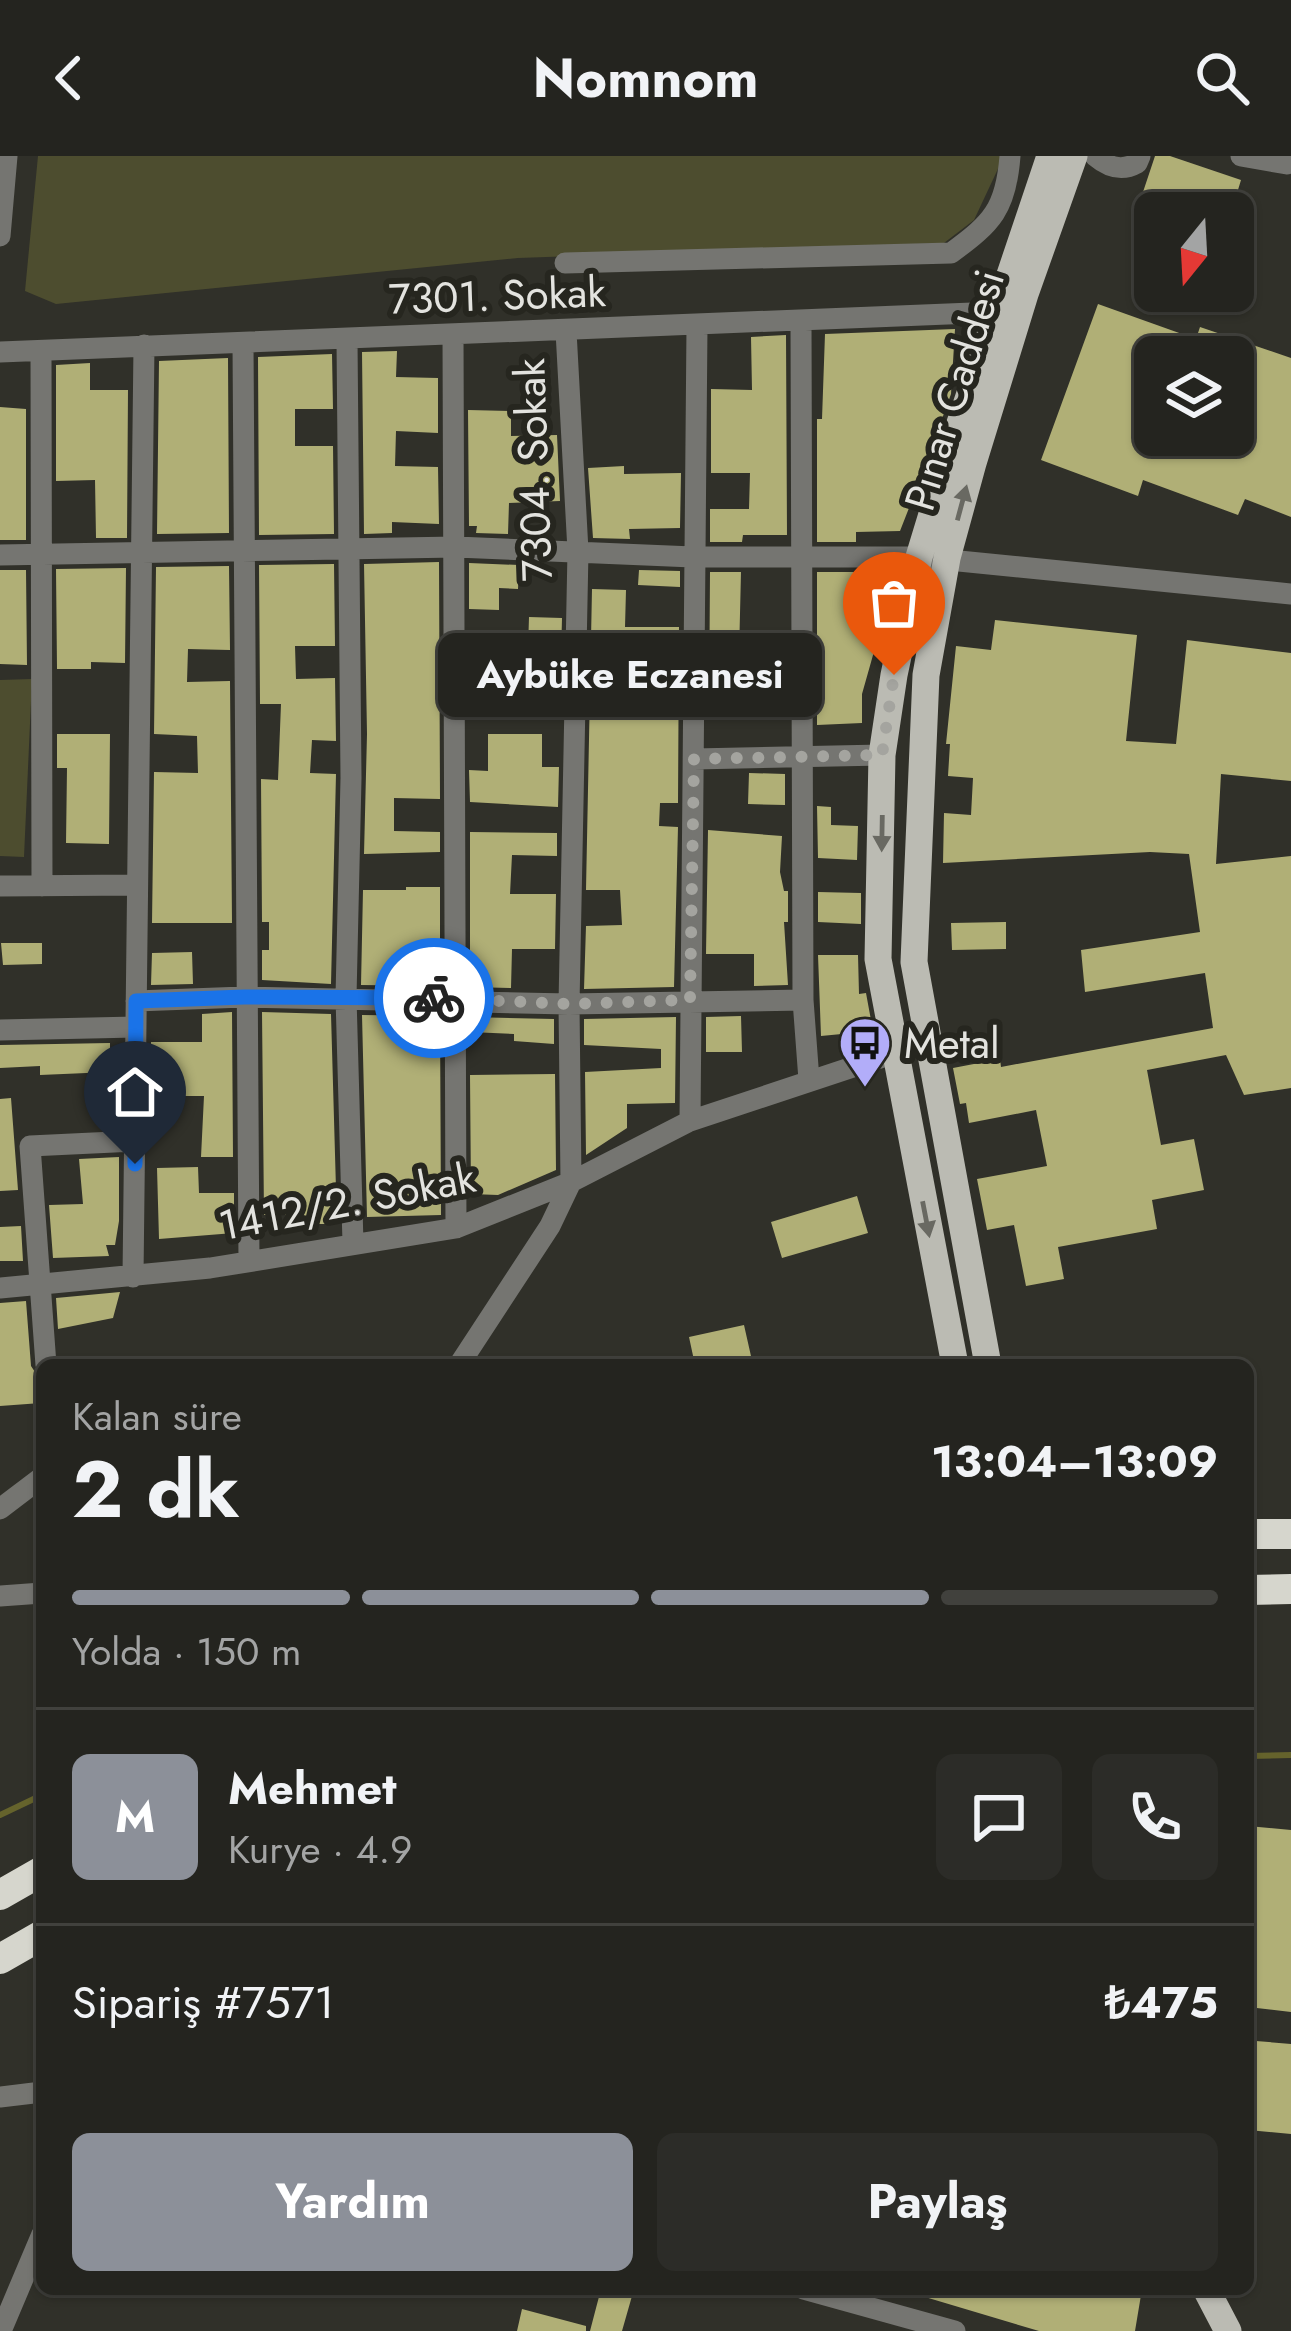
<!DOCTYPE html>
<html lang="tr">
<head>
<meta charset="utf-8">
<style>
  body { margin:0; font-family:Jost,sans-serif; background:#2c2c28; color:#f1f3f6; height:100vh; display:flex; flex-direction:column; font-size:45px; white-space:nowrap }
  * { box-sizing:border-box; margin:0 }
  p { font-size:39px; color:#a3a4a4 }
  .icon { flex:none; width:66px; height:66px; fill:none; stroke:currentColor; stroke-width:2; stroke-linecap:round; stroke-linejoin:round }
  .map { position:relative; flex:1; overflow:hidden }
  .details { position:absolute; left:36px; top:1203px; width:1218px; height:936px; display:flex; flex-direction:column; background:#24241f; border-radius:18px; box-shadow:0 3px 9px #0004,0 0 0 3px #41413d }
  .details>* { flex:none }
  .needle { width:78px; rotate:198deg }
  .controls { position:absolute; left:1134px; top:36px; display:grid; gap:24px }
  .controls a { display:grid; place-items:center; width:120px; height:120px; border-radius:18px; background:#24241f; box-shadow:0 3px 9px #0004,0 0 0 3px #41413d; font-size:60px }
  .pin { position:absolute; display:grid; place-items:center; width:102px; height:102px; color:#fff; margin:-123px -51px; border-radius:50% 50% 50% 0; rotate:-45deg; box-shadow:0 0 12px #0007 }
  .pin .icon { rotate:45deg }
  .courier { position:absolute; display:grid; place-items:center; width:120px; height:120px; margin:-60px; border:9px solid #1a73e8; border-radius:50%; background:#fff; color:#222; box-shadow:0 3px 15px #0007 }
  .bubble { position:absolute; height:84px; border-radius:18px; background:#24241f; box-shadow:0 3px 9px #0004,0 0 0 3px #41413d; font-size:39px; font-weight:700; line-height:84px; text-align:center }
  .summary em { font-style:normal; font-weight:700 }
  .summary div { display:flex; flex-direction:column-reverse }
  .summary { display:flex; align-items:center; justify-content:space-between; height:204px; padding:0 36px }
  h1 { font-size:78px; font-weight:700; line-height:90px }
  .bar { display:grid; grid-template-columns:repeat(4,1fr); gap:18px 12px; align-content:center; height:144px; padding:0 36px }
  .bar i { height:15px; border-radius:9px; background:#41413d }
  .bar .current { background:#8c9099 }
  .bar p { grid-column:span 4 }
  .line { display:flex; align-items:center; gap:30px; padding:0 36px; border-top:3px solid #41413d }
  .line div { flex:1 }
  .round { display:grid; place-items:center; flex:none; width:126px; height:126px; border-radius:18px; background:#2c2c28 }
  .button { display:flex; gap:24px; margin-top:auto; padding:24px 36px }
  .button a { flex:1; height:138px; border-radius:18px; background:#8c9099; color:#fff; font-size:48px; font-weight:700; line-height:138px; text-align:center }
  .button a+a { background:#2c2c28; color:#f1f3f6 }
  header { display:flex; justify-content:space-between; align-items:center; height:156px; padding:0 36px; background:#24241f; font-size:54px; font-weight:700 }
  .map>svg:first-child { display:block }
  .green { fill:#4d4d2f }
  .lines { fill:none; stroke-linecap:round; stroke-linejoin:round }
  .stream { stroke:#65632c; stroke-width:6 }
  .building { fill:#b0af76; fill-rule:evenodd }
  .minor { stroke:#757571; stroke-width:21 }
  .major { stroke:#bbbbb3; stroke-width:27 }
  .highway { stroke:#d6d6cd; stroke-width:30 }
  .oneway { fill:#696962 }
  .done { stroke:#a4a49f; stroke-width:12; stroke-dasharray:0 21.6 }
  .route { stroke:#1a73e8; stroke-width:15 }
  .labels { text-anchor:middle; stroke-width:12; stroke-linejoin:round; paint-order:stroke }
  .street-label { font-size:42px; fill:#e3e3df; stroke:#26261f }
  .poi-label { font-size:42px; fill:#e3e3df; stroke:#26261f; text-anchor:start }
</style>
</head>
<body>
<header><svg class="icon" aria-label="back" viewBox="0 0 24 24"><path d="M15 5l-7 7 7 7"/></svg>Nomnom<svg class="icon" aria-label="search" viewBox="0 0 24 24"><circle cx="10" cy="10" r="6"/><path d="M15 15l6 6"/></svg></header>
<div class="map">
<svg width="1291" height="2175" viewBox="0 0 1291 2175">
  <rect width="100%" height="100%" fill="#303029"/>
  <!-- green -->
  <path class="green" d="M 38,0 L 1004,0 L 974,64 L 944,87 L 518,102 L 56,148 L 25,135 Z
    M 32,523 L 24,701 L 0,700 L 0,524 Z"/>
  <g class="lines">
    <!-- stream -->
    <path class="stream" d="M 1248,1600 L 1291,1599
      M 0,1659 L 42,1639"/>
  </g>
  <!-- building -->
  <path class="building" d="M 1155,0 L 1170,0 L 1241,24 L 1231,57 L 1155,57 L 1155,77 L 1132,69 Z
    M 1098,148 L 1196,183 L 1200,171 L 1291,202 L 1291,361 L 1245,343 L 1238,359 L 1143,324 L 1138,340 L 1041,304 ZM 1155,201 L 1233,201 L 1233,279 L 1155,279 Z
    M 955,173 L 951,238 L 921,321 L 916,350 L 909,352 L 900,375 L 856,376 L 856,386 L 817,386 L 817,263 L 822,263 L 825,178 Z
    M 786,179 L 787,379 L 743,379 L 742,386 L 710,386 L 710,353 L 749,353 L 750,317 L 711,317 L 711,233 L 752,234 L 751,181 Z
    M 397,195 L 396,221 L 438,222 L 438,277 L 396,275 L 395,310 L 438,311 L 439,368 L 392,366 L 392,377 L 364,378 L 362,196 Z
    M 332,198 L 333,253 L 295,253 L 295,290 L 333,290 L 334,378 L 259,379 L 258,201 Z
    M 228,202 L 229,377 L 157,378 L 159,205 Z
    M 90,207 L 90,234 L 128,234 L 127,382 L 96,382 L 95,324 L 56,325 L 56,209 Z
    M 0,251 L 26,253 L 26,384 L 0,384 Z
    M 468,254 L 511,255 L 511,280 L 557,279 L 560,345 L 509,347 L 508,378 L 476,377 L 477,370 L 469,370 Z
    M 624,310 L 624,318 L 681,317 L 680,372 L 629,373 L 630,383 L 593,382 L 588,312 Z
    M 439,406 L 440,643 L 394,642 L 394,675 L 440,676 L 440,696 L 364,698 L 367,578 L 364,408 Z
    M 469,407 L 519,409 L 518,433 L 499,432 L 499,454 L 469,453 Z
    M 334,408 L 335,490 L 295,490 L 296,523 L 335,522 L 336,585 L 312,584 L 310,617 L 336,618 L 331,828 L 262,824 L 262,794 L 269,794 L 269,766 L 262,766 L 261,623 L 278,624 L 281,548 L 260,548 L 259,409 Z
    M 229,410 L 230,494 L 188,493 L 187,526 L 230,525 L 232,767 L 152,767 L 154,616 L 198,617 L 197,580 L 154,578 L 156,411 Z
    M 126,412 L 125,507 L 91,506 L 91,513 L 57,513 L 56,413 Z
    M 0,414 L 26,414 L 27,509 L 0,508 Z
    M 639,414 L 680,415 L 680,431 L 638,429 Z
    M 710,416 L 741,416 L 738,541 L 787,541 L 787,562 L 709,561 Z
    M 817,416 L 889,416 L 888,446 L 862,538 L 862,567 L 817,569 Z
    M 592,433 L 626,434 L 625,471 L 679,471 L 678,647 L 660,647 L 659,670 L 678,671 L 674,831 L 584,833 L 586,770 L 622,769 L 620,734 L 586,734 Z
    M 529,461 L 562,462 L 560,542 L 521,541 L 522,521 L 469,518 L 469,491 L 528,493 Z
    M 995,464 L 1137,479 L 1126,585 L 1176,588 L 1187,484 L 1291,497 L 1291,625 L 1221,618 L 1216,708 L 1291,700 L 1291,932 L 1244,939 L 1226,899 L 1147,914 L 1161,989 L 1194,983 L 1204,1034 L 1152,1044 L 1157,1073 L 1058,1091 L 1064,1123 L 1026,1130 L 1014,1069 L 987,1074 L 977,1023 L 1047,1010 L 1036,954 L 969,967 L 966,947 L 960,948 L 953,912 L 1000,903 L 1001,911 L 1213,872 L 1205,817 L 1085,836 L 1081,794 L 1200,776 L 1189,698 L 1150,696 L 943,707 L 944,657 L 971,659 L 973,622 L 948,620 L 950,588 L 946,588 L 956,490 L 991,494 Z
    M 57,578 L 110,578 L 109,688 L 66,687 L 67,612 L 57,612 Z
    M 488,578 L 542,578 L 542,611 L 559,611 L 558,651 L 470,646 L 469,614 L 488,615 Z
    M 749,617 L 785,618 L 785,649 L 748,648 Z
    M 817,650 L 831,651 L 831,669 L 858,670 L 857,704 L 818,702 Z
    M 708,674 L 782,680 L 780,716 L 784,735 L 788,735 L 788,766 L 784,766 L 788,829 L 754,830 L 754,798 L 706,798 Z
    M 470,676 L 557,677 L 557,700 L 512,699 L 510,738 L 556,738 L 555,793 L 512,793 L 511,832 L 470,831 Z
    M 406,731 L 440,731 L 440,830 L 361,829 L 363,734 L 406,734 Z
    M 818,736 L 861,737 L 861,768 L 818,766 Z
    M 1006,766 L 1006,793 L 952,794 L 951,767 Z
    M 1,787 L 42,787 L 42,808 L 3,809 Z
    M 192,796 L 193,828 L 151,829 L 152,797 Z
    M 818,799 L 858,799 L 859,838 L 866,837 L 873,875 L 821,880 Z
    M 232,856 L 233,1001 L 201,1001 L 204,940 L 150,940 L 151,886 L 202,886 L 202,858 Z
    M 262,856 L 331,858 L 337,1068 L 300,1068 L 300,1059 L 264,1059 Z
    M 362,859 L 440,860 L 441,1059 L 367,1061 Z
    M 741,860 L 742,896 L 706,896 L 706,861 Z
    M 470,861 L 554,863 L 554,888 L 514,885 L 514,878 L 470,876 Z
    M 676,861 L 675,947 L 627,948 L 627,972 L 586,999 L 585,916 L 661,912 L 661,893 L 584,889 L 584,863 Z
    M 110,887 L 110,916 L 40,919 L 40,910 L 0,912 L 0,889 Z
    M 555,918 L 556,1014 L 498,1039 L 471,1038 L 470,919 Z
    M 11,942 L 18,1034 L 0,1035 L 0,943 Z
    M 119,1001 L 119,1065 L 115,1089 L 106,1089 L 109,1100 L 53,1102 L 49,1049 L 83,1048 L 79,1003 Z
    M 198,1011 L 199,1037 L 234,1037 L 234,1077 L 159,1083 L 157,1012 Z
    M 857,1040 L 868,1077 L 782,1102 L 771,1066 Z
    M 21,1070 L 23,1105 L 0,1105 L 0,1071 Z
    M 120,1136 L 113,1162 L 58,1173 L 56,1142 Z
    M 26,1145 L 31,1210 L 39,1222 L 41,1247 L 0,1250 L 0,1147 Z
    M 744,1169 L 753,1209 L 695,1209 L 689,1181 Z
    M 1248,1670 L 1291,1674 L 1291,1856 L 1248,1851 Z
    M 1256,1885 L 1291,1888 L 1291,1978 L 1248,1974 Z
    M 601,2133 L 634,2133 L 622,2175 L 590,2175 Z
    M 916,2133 L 1142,2133 L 1135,2175 L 1039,2175 L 915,2138 Z
    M 522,2153 L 586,2170 L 586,2175 L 517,2175 Z"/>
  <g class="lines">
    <!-- minor -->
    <path class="minor" d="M 1095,0 C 1108,11 1121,16 1137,7 L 1140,0
      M 1241,0 L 1287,8
      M 0,80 L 7,0
      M 565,107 L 951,97 C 992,67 1006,53 1010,0
      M 801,165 L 803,844
      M 453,179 L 456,1072
      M 347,184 L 351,622 L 346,841 L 353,1087
      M 243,188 L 249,1105
      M 41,195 L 42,730
      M 0,196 L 997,156 L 1012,161
      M 0,399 L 456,391 L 693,401 L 919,401 L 1291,438
      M 694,603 L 882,599
      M 0,730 L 136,729
      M 136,845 L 244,841 L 569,848 L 803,844 L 809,924
      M 0,874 L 136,871
      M 690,965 L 697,170
      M 133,1121 L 144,189
      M 0,1132 L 210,1112 L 456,1072 L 571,1026 L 690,965 L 895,897
      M 46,1209 L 30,990 L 135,985
      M 459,1209 L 550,1070 L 571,1026 L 569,848 L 578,395 L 566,175
      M 0,1353 L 42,1321
      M 0,1440 L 42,1437
      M 0,1941 L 42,1936
      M 803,2133 L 955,2175
      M 1,2175 L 42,2078"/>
    <!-- major -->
    <path class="major" d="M 955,1209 L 878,803 L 882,599 L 894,519 L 919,401 L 957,276 L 1050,0
      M 988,1209 L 914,806 L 926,519 L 947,402 L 973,307 L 1025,138 L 1074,0
      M 1206,2133 L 1228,2175"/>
    <!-- highway -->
    <path class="highway" d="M 1248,1378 L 1291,1378
      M 1248,1434 L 1291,1433
      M 0,1739 L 42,1715
      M 0,1803 L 42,1779"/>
  </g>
  <!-- one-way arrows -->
  <defs><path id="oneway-solid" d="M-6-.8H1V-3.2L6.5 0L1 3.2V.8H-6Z" transform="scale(3)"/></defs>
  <g class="oneway">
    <use href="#oneway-solid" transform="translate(962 347) rotate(-75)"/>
    <use href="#oneway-solid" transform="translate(882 677) rotate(91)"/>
    <use href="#oneway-solid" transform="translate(926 1063) rotate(79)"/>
  </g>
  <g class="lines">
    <!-- done -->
    <path class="done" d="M 434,842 L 569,848 L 690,844 L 694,603 L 882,599 L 894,519"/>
    <!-- route -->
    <path class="route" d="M 135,1008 L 136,845 L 244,841 L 434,842"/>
  </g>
  <!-- icons -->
  <defs>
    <g id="bus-pin" transform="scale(2.7)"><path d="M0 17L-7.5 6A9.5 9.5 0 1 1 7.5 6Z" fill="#b2adf9" stroke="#26261f"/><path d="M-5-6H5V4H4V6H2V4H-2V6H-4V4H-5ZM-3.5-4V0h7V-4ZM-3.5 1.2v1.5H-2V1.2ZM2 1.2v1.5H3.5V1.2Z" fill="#111"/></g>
  </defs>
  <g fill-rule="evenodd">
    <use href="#bus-pin" x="865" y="887"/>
  </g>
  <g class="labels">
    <!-- street labels -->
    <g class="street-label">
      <text transform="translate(497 139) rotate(-2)" y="15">7301. Sokak</text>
      <text transform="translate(954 234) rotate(-73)" y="15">Pınar Caddesi</text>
      <text transform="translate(533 314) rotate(-92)" y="15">7304. Sokak</text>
      <text transform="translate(347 1045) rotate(-11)" y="15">1412/2. Sokak</text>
    </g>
    <!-- poi labels -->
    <g class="poi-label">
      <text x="904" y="902">Metal</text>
    </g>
  </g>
</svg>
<div class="controls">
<a><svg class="needle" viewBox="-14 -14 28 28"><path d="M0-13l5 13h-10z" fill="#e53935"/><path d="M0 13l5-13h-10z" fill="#a3a4a4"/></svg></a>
<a><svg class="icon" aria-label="layers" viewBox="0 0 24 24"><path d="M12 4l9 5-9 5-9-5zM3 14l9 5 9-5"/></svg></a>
</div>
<div class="pin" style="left:894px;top:519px;background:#ea580c"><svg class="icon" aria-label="bag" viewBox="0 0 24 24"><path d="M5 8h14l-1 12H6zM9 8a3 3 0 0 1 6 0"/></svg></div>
<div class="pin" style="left:135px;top:1008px;background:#1f2937"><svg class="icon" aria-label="home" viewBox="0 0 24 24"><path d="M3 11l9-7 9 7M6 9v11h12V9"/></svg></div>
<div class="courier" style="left:434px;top:842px"><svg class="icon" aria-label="bike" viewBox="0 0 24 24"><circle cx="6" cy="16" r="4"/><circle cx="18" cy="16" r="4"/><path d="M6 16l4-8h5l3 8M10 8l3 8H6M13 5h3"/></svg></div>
<div class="bubble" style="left:438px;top:477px;width:384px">Aybüke Eczanesi</div>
<section class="details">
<div class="summary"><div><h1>2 dk</h1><p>Kalan süre</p></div><em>13:04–13:09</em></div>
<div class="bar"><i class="current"></i><i class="current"></i><i class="current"></i><i></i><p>Yolda · 150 m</p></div>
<div class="line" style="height:216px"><b class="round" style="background:#8c9099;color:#fff">M</b><div><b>Mehmet</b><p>Kurye · 4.9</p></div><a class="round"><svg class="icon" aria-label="chat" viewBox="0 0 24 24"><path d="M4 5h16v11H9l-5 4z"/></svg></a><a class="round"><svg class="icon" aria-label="phone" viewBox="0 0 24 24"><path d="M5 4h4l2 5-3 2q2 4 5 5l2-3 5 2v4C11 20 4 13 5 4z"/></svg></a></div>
<div class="line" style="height:156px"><div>Sipariş #7571</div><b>₺475</b></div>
<div class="button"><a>Yardım</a><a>Paylaş</a></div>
</section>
</div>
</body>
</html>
